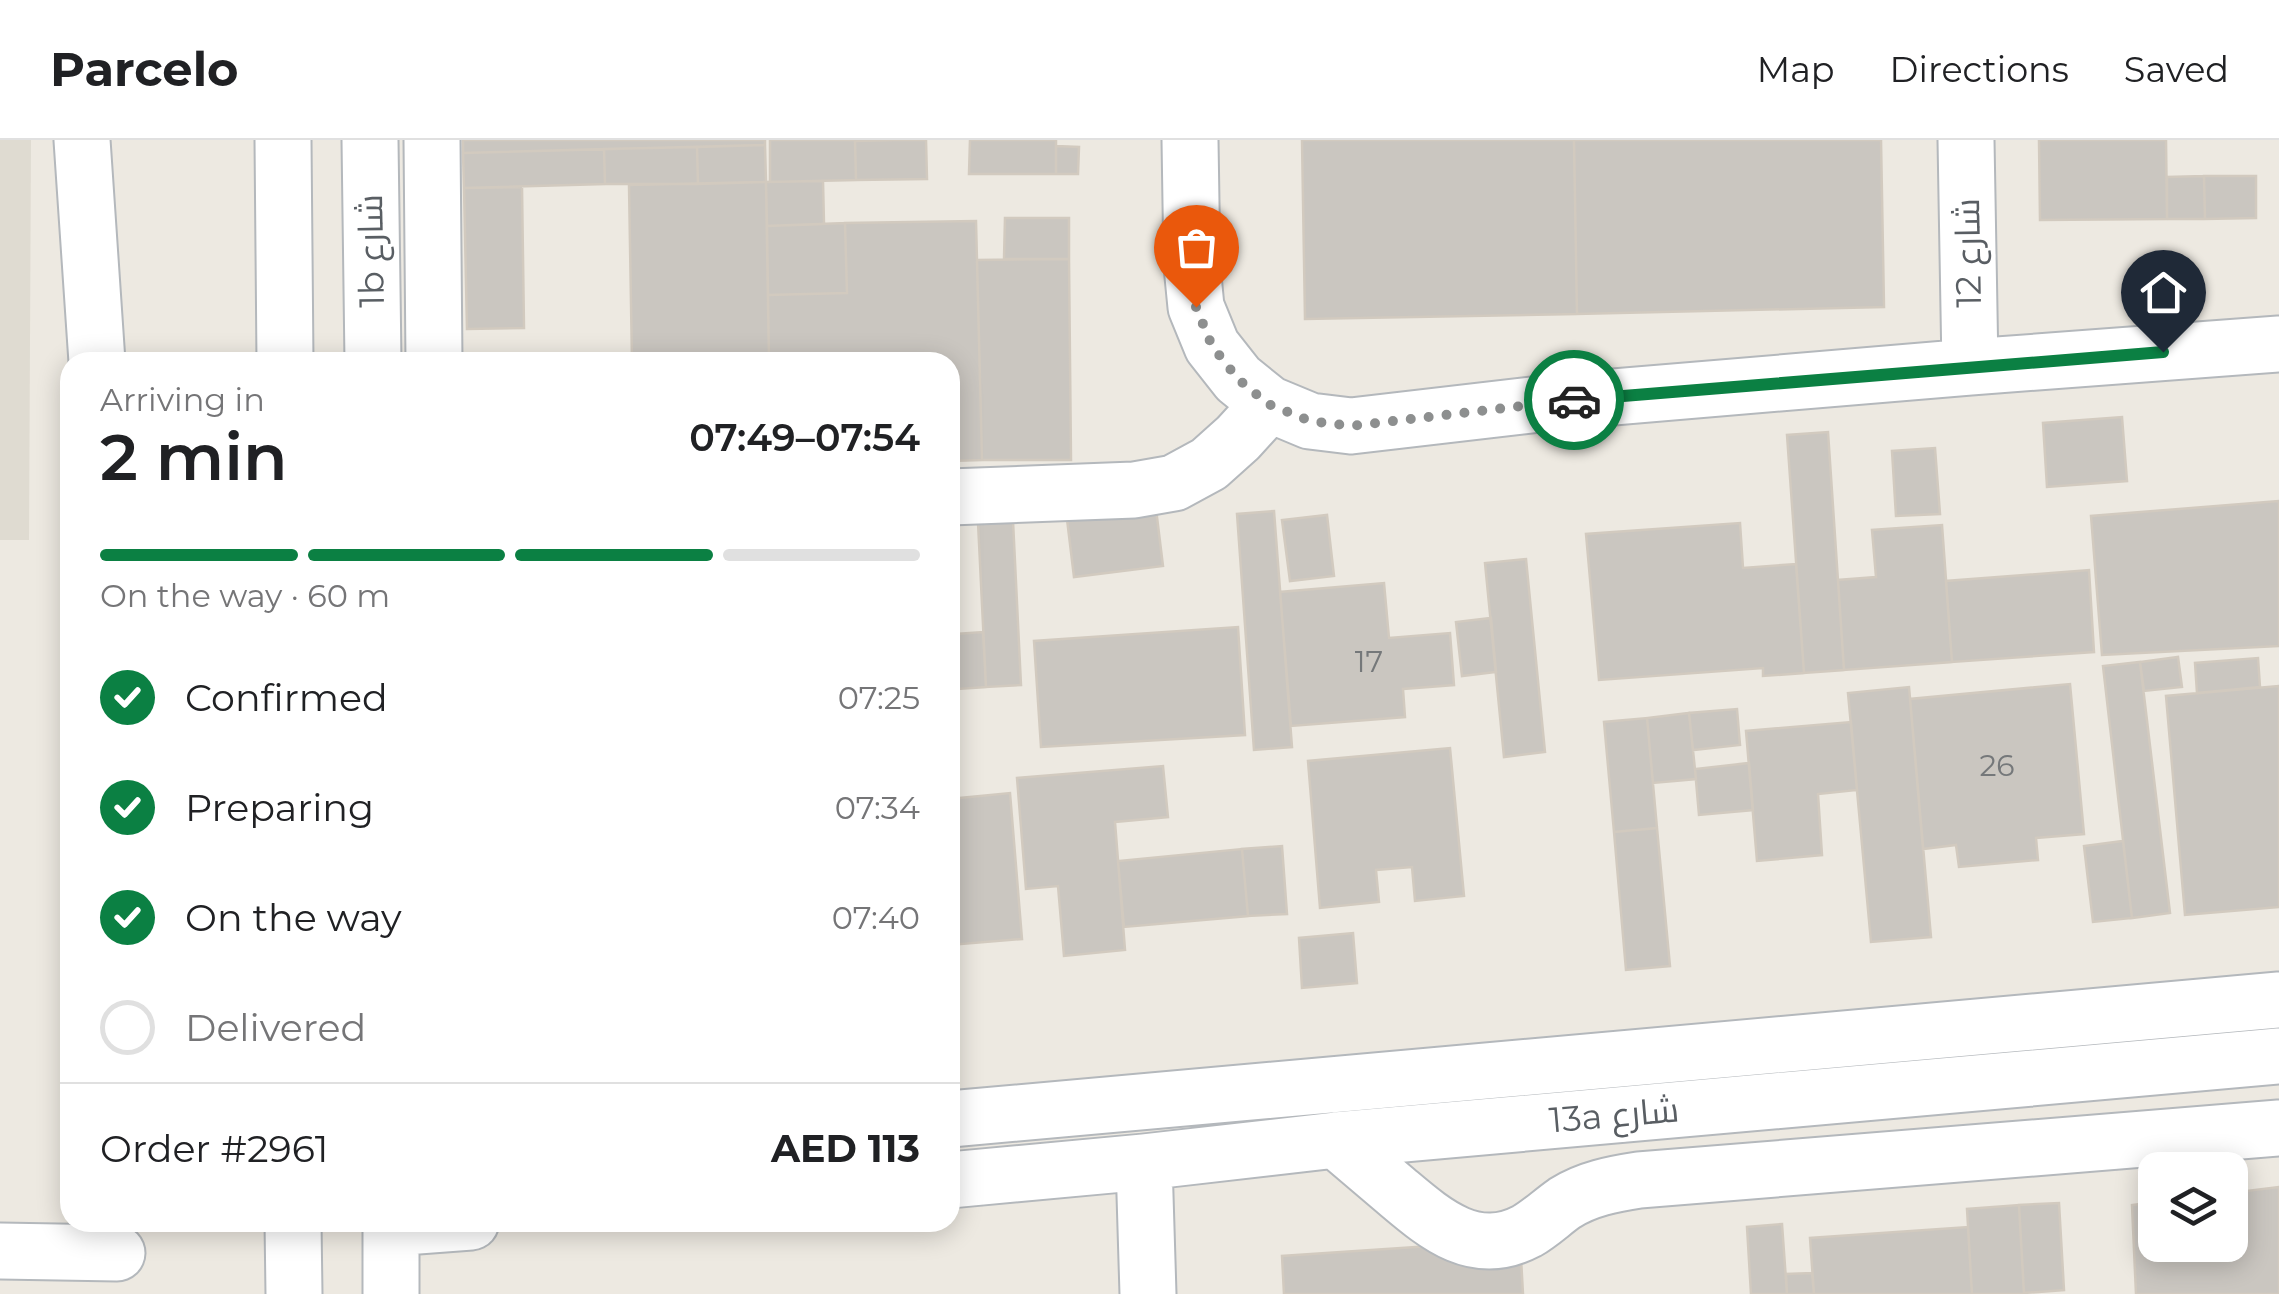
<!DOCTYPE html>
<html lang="en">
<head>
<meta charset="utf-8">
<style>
  body { margin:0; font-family:Montserrat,Cairo,sans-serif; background:#f6f6f6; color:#202124; height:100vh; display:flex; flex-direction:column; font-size:38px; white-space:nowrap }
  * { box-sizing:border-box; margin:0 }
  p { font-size:32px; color:#757577 }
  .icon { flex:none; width:55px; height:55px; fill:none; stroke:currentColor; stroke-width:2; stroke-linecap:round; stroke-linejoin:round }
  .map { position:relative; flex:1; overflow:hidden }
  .panel { position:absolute; left:60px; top:212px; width:900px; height:880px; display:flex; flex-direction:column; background:#fff; border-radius:30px; box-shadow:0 5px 25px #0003 }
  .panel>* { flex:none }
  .tools { position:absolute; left:2138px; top:1012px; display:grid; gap:20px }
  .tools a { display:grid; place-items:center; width:110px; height:110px; border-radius:20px; background:#fff; box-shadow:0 5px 25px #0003; font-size:50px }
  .pin { position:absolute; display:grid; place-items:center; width:85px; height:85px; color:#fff; margin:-102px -42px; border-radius:50% 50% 50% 0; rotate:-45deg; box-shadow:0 0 10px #0007 }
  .pin .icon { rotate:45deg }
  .courier { position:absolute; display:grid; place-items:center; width:100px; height:100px; margin:-50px; border:8px solid #0b8043; border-radius:50%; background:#fff; color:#222; box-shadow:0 2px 12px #0007 }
  .overview em { font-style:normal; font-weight:600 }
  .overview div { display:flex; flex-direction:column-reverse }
  .overview { display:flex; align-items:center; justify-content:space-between; height:170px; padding:0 40px }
  h1 { font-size:65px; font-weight:600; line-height:75px }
  .bar { display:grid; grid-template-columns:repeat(4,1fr); gap:15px 10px; align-content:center; height:120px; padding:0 40px }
  .bar i { height:12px; border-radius:8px; background:#e0e0e0 }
  .bar .on { background:#0b8043 }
  .bar p { grid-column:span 4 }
  .line { display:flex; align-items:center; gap:25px; padding:0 40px; border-top:2px solid #e0e0e0 }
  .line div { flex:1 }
  ol { padding:0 40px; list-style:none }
  li { display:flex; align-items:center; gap:30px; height:110px }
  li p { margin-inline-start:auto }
  li .icon { padding:10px; border-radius:50%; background:#0b8043; color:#fff; stroke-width:4 }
  li:last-child { color:#757577 }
  li i { width:55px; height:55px; border:5px solid #e0e0e0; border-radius:50% }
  header { display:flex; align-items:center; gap:60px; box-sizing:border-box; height:140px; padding:0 50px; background:#fff; border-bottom:2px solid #e0e0e0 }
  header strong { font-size:48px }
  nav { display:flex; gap:55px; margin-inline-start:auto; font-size:35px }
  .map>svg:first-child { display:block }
  .education { fill:#dfdbd1 }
  .building { fill:#cac6c0; stroke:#d2cabf; stroke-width:2.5 }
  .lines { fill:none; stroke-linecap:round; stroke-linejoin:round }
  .minor-casing { stroke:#b4b8bc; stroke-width:59 }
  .minor { stroke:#fff; stroke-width:55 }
  .done { stroke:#8d8f8f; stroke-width:10; stroke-dasharray:0 18 }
  .route { stroke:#0b8043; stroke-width:12 }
  .labels { text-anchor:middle; stroke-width:8; stroke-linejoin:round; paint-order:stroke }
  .number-label { font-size:30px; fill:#75787a }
  .street-label { font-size:35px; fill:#595e63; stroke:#fff }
</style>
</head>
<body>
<header>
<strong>Parcelo</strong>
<nav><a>Map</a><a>Directions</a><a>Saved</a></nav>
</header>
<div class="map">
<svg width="2279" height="1154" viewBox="0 0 2279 1154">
  <rect width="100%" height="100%" fill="#ede9e1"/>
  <!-- education -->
  <path class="education" d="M 0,0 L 31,0 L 29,400 L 0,400 Z"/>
  <!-- building -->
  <path class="building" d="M 463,0 L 765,0 L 765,5 L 463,13 Z
    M 770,0 L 894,0 L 855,1 L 856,40 L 770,42 Z
    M 894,0 L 926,0 L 927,39 L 856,40 L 855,1 Z
    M 970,0 L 1056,0 L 1056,34 L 969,34 Z
    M 1302,0 L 1574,0 L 1577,174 L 1305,179 Z
    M 1574,0 L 1881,0 L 1884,167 L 1577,174 Z
    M 2039,0 L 2166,0 L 2167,79 L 2040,80 Z
    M 765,5 L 766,42 L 698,44 L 697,7 Z
    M 1056,6 L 1079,7 L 1078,34 L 1056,34 Z
    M 697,7 L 698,44 L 605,44 L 604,9 Z
    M 604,9 L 605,44 L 464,48 L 463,13 Z
    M 2204,36 L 2256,36 L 2256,78 L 2205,79 Z
    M 2204,36 L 2205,79 L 2167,79 L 2167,37 Z
    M 823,41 L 824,84 L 767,86 L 766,42 Z
    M 766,42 L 769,222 L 632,222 L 629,45 Z
    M 522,47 L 524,188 L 467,189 L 464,48 Z
    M 1005,78 L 1069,78 L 1069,119 L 1004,119 Z
    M 976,81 L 982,320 L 950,321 L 950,222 L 769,222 L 768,155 L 847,153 L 845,83 Z
    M 845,83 L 847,153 L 768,155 L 767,86 Z
    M 1069,119 L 1071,320 L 982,320 L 977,120 Z
    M 2122,277 L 2127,341 L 2047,347 L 2043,283 Z
    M 1828,292 L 1844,530 L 1804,533 L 1787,295 Z
    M 1935,308 L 1940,374 L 1896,376 L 1892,311 Z
    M 2279,361 L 2279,506 L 2102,515 L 2091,376 Z
    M 1156,369 L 1163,426 L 1074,437 L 1067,379 Z
    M 1274,371 L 1292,607 L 1254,610 L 1237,374 Z
    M 1327,375 L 1334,436 L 1290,441 L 1282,380 Z
    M 1013,381 L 1021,545 L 986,547 L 978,382 Z
    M 1740,383 L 1743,428 L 1796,424 L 1804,533 L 1763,536 L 1763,528 L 1599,540 L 1586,394 Z
    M 1942,385 L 1952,522 L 1844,530 L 1838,440 L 1876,437 L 1872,390 Z
    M 1526,419 L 1545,612 L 1504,617 L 1485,423 Z
    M 2089,430 L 2094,512 L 1952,522 L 1946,441 Z
    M 1384,443 L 1389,498 L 1450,493 L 1454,545 L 1403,549 L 1405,577 L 1291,586 L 1280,452 Z
    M 1491,478 L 1496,532 L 1462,536 L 1456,482 Z
    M 1238,487 L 1245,595 L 1041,607 L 1034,501 Z
    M 983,492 L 986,547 L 958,549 L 956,494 Z
    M 950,494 L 956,494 L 958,549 L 950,550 Z
    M 2178,517 L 2182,547 L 2144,551 L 2140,522 Z
    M 2258,518 L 2260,547 L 2197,553 L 2195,523 Z
    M 2140,522 L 2170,773 L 2132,778 L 2103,526 Z
    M 2070,544 L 2084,694 L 2036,698 L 2038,720 L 1959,727 L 1956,705 L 1923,709 L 1910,559 Z
    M 2279,546 L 2279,767 L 2185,775 L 2166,556 Z
    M 1909,547 L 1931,797 L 1871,802 L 1848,553 Z
    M 1737,569 L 1740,605 L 1693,610 L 1689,573 Z
    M 1689,573 L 1696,639 L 1653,643 L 1647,578 Z
    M 1647,578 L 1657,688 L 1614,692 L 1604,582 Z
    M 1851,582 L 1857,650 L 1818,654 L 1822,715 L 1757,721 L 1746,591 Z
    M 1450,608 L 1464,756 L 1415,761 L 1412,727 L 1376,730 L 1379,762 L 1320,768 L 1308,621 Z
    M 1749,623 L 1753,670 L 1699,675 L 1695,629 Z
    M 1163,626 L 1168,677 L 1115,682 L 1125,810 L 1064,816 L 1058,746 L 1026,749 L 1017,638 Z
    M 1010,653 L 1022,799 L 950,805 L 950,659 Z
    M 1657,688 L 1670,826 L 1626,830 L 1614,692 Z
    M 2123,701 L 2132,778 L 2093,782 L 2084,706 Z
    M 1282,706 L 1287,774 L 1248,776 L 1242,709 Z
    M 1242,709 L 1248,776 L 1124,787 L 1118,721 Z
    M 1353,793 L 1357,843 L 1302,848 L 1299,798 Z
    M 2279,1047 L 2279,1154 L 2136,1154 L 2132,1065 L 2155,1062 L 2155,1105 L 2230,1105 L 2230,1053 Z
    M 2059,1063 L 2064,1150 L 2024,1153 L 2019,1065 Z
    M 2019,1065 L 2024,1154 L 1972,1154 L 1967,1069 Z
    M 1782,1084 L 1787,1154 L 1751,1154 L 1747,1087 Z
    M 1968,1087 L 1972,1154 L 1814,1154 L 1810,1098 Z
    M 1520,1100 L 1523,1154 L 1284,1154 L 1282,1116 Z
    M 1812,1133 L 1814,1154 L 1787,1154 L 1786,1134 Z"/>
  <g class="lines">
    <!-- minor casing -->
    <g class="minor-casing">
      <path id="minor" d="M 82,0 L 97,222
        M 283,0 L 285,222
        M 370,0 L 373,222
        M 432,0 L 434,222
        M 1190,0 L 1192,126 L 1196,167 L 1212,206 L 1238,239 L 1269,264 L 1310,281 L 1351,286 L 1566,261 L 1970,227 L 2279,204
        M 1966,0 L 1970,227
        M 950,357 L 1134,350 L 1174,343 L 1209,324 L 1238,298 L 1269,264
        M 950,979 L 2279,860
        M 1336,1000 C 1356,1017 1376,1034 1396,1051 C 1434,1083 1474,1119 1527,1091 C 1541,1083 1552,1072 1565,1063 C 1587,1049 1613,1044 1639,1040 L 2279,988
        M 1144,1022 L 1148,1154
        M 950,1040 L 1144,1022 L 1336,1000 L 2279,916
        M 293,1082 L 294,1154
        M 391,1082 L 391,1154
        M 391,1088 L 471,1082
        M 0,1111 L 117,1113"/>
    </g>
    <!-- minor -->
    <use href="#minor" class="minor"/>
  </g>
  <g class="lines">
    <!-- done -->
    <path class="done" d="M 1196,167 L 1212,206 L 1238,239 L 1268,264 L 1310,281 L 1351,286 L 1574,260"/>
    <!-- route -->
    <path class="route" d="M 1574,260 L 2163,212"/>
  </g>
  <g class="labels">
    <!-- number labels -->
    <g class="number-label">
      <text x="1369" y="532">17</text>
      <text x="1997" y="636">26</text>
    </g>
    <!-- street labels -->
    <g class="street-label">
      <text transform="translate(371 111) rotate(-91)" y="12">1b شارع</text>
      <text transform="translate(1968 113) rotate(-91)" y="12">شارع 12</text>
      <text transform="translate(1614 975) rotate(-5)" y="12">13a شارع</text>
    </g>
  </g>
</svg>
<div class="tools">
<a><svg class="icon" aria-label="layers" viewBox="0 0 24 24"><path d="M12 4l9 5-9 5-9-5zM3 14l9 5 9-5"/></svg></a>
</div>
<div class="pin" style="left:1196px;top:167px;background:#ea580c"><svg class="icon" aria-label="bag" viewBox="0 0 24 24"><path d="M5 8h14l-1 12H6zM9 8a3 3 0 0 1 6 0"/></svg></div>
<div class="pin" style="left:2163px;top:212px;background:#1f2937"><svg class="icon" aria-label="home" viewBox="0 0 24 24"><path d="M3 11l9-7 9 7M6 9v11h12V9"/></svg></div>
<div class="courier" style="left:1574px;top:260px"><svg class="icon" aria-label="car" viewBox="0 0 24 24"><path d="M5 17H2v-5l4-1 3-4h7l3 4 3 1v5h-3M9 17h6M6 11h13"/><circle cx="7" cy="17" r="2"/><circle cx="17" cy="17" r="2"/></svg></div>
<section class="panel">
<div class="overview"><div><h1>2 min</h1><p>Arriving in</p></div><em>07:49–07:54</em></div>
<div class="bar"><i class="on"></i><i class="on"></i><i class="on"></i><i></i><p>On the way · 60 m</p></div>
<ol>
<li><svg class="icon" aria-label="check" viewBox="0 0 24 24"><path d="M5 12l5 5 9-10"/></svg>Confirmed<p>07:25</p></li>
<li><svg class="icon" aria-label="check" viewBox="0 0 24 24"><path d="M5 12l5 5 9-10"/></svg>Preparing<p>07:34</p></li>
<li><svg class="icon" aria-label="check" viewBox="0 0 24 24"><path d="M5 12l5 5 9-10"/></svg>On the way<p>07:40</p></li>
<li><i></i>Delivered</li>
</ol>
<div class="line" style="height:130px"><div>Order #2961</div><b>AED 113</b></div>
</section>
</div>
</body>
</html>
